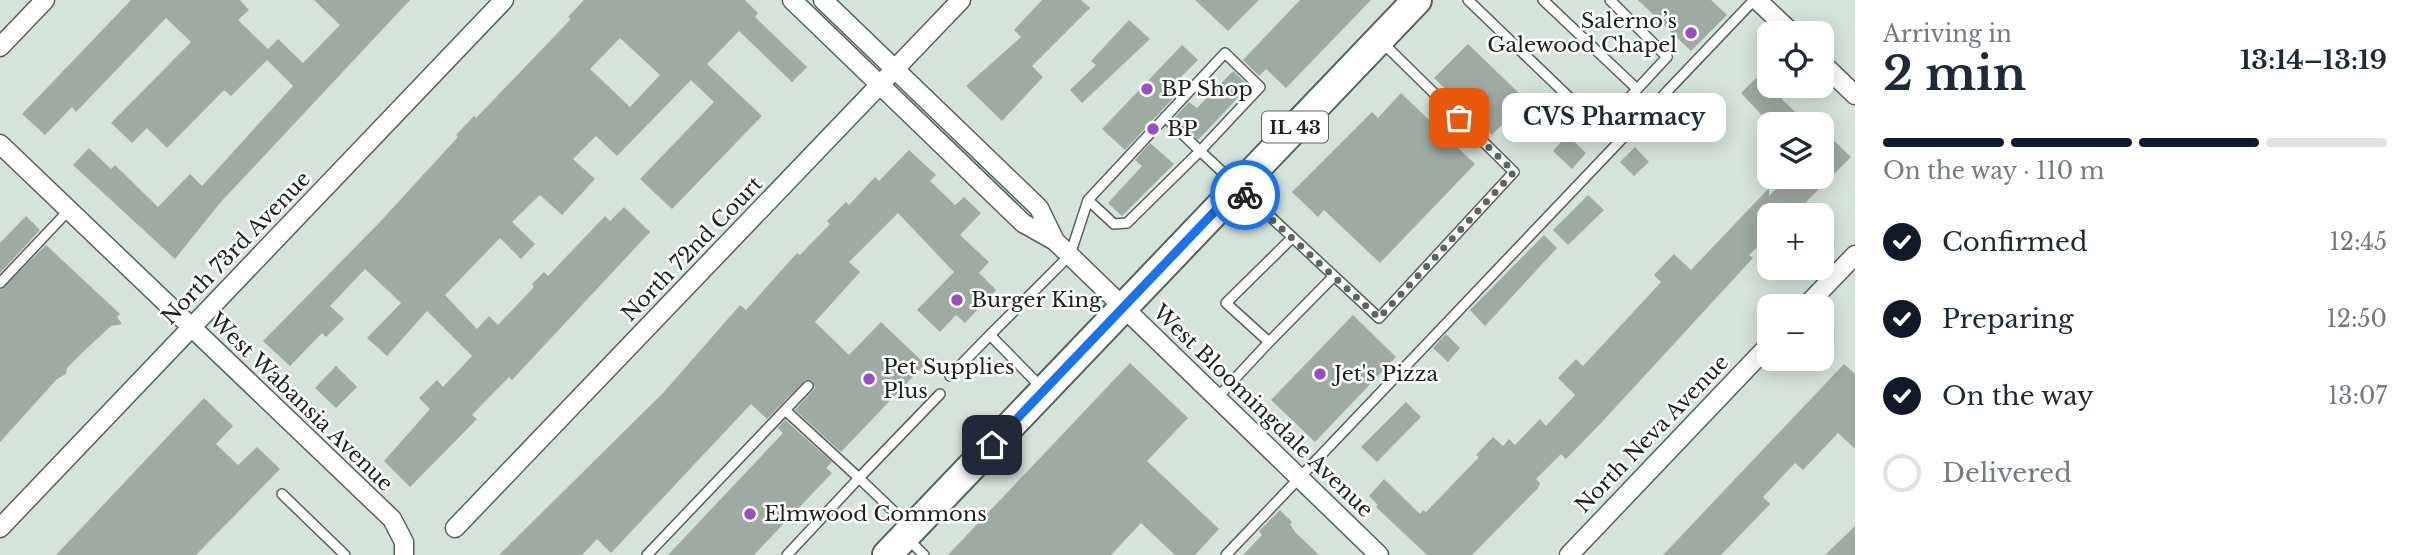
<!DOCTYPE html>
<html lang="en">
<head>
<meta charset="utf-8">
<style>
  body { margin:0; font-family:"Libre Baskerville",serif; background:#f6f6f7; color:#1f2937; height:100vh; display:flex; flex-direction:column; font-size:26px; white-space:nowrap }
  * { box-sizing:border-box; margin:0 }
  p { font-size:23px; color:#747a83 }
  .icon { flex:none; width:38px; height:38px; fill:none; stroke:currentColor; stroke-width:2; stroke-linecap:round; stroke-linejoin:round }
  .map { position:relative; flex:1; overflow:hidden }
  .side { display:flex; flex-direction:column; background:#fff; width:560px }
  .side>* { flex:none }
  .buttons { position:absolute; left:1757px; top:21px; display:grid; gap:14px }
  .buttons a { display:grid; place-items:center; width:77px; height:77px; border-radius:14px; background:#fff; box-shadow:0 4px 18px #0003; font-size:35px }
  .pin { position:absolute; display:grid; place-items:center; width:60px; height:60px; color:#fff; margin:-30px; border-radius:14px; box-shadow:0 4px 10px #0006 }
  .courier { position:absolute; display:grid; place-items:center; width:70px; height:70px; margin:-35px; border:5px solid #1a73e8; border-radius:50%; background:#fff; color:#222; box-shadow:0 2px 9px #0007 }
  .bubble { position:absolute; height:49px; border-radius:14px; background:#fff; box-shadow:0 4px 18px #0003; font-size:23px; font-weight:700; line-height:49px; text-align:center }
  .headline em { font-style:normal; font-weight:700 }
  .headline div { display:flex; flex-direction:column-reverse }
  .headline { display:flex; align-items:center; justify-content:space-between; height:119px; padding:0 28px }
  h1 { font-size:46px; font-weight:700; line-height:52px }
  .bar { display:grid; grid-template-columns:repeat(4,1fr); gap:10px 7px; align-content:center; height:84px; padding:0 28px }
  .bar i { height:9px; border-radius:5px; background:#e0e1e3 }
  .bar .active { background:#111827 }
  .bar p { grid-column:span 4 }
  ol { padding:0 28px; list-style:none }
  li { display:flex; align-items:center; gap:21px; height:77px }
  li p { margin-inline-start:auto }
  li .icon { padding:7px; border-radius:50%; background:#111827; color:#fff; stroke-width:4 }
  li:last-child { color:#747a83 }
  li i { width:38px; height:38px; border:4px solid #e0e1e3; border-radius:50% }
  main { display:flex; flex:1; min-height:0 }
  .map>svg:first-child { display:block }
  .building { fill:#9daba3; fill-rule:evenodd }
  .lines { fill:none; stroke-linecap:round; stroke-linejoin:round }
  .lane-casing { stroke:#55625b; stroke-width:12 }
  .street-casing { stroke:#55625b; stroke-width:21 }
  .primary-casing { stroke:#55625b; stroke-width:32 }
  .lane { stroke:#fff; stroke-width:9 }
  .street { stroke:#fff; stroke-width:18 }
  .primary { stroke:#fff; stroke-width:28 }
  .done { stroke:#5c6560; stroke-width:7; stroke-dasharray:0 12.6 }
  .route { stroke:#1a73e8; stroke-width:9 }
  .poi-dot { fill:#9a4fc1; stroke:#fff; stroke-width:2.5 }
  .labels { text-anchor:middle; stroke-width:5; stroke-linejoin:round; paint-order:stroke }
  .shield { fill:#fff; stroke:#5f6462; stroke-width:2 }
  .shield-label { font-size:19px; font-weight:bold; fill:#1b211e }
  .poi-label { font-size:21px; fill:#1b211e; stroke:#fff; text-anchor:start }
  .street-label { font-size:21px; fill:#1b211e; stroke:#fff }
</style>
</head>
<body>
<main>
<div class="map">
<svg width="1855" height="555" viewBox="0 0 1855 555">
  <rect width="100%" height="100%" fill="#d5e4db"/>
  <!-- building -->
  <path class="building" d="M 131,0 L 240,0 L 249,10 L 238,20 L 268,49 L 278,39 L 303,63 L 340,25 L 314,0 L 410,0 L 220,203 L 175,259 L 73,165 L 89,148 L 111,169 L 115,165 L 158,207 L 190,174 L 202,186 L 293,86 L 267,60 L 231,96 L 224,90 L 167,148 L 147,128 L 132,143 L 111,123 L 191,42 L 166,18 L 76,112 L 72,107 L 45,135 L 22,114 Z
    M 584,0 L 745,0 L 758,13 L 755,17 L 807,67 L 792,82 L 739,31 L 707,64 L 762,116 L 672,209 L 640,179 L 714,102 L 691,80 L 617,156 L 596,136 L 573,159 L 595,179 L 562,215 L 540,195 L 512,222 L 535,244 L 521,259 L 500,238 L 445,295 L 477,329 L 489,316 L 498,325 L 534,287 L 532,284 L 544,272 L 548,276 L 605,216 L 610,221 L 624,207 L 650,232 L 512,380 L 509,377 L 472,415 L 477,419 L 410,487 L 384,461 L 430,409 L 419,398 L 437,380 L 443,387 L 472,356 L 427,311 L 387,356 L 367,338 L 401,303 L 365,269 L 330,306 L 344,319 L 326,337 L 322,333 L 290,366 L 263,341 L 378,224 L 458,137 L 456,135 L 474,116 L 476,118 L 571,19 L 568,17 ZM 620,38 L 660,75 L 630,107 L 590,69 Z
    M 1042,0 L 1081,0 L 1090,8 L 1032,66 L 1043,77 L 1002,121 L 966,86 L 1021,37 L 1014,30 Z
    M 1195,0 L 1259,0 L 1228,31 Z
    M 1300,0 L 1371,0 L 1286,88 L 1266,69 L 1259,76 L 1243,60 Z
    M 1638,0 L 1711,0 L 1727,15 L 1691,51 Z
    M 1129,20 L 1150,39 L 1082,103 L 1070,90 L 1096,65 L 1091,61 Z
    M 1468,44 L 1526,100 L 1492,135 L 1434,78 Z
    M 1182,45 L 1198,60 L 1171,87 L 1178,93 L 1125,150 L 1102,129 Z
    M 1233,71 L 1249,86 L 1198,140 L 1175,117 L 1189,102 L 1197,108 Z
    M 1756,78 L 1763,85 L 1765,83 L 1808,124 L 1770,124 L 1741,93 Z
    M 1401,93 L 1475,164 L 1380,263 L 1324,210 L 1318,217 L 1292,192 L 1372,112 L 1378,118 Z
    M 1822,129 L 1851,157 L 1793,215 L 1769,215 L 1769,235 L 1749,255 L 1753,258 L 1602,422 L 1566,459 L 1561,454 L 1536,479 L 1540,483 L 1538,488 L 1472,555 L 1427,555 L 1376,507 L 1378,505 L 1369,496 L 1384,479 L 1420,514 L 1423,510 L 1426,512 L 1479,457 L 1476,455 L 1493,437 L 1503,446 L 1509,439 L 1515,445 L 1540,419 L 1546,426 L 1575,395 L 1558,378 L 1576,359 L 1583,366 L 1637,308 L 1661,282 L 1654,275 L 1674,254 L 1691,270 L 1769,188 L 1769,196 L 1788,177 L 1822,177 Z
    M 1567,135 L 1586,153 L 1572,169 L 1553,151 Z
    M 1150,143 L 1174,164 L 1122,216 L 1108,203 L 1142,166 L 1135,160 Z
    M 1635,147 L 1649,162 L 1634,176 L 1620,162 Z
    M 909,150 L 936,175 L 930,181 L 955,205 L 964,197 L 981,213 L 960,235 L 989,262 L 979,273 L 996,290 L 965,323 L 956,315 L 940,332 L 917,310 L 954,272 L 898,213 L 849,262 L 860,272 L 815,322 L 849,355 L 881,322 L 925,364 L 841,452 L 795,410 L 815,388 L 812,381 L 805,380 L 767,419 L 751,404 L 611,553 L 597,539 L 582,555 L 499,555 L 664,392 L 740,305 L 746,310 L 797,253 L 800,255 L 830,224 L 827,221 L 846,202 L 849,205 L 875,177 L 879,181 Z
    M 1588,195 L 1604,210 L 1568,245 L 1553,230 Z
    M 26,216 L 40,230 L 0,273 L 0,243 Z
    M 1544,235 L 1557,248 L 1485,326 L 1470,310 Z
    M 46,245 L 120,314 L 117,317 L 122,324 L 111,326 L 84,351 L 67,368 L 66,374 L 57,379 L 0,442 L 0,290 Z
    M 1353,315 L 1396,357 L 1315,442 L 1271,400 Z
    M 1446,334 L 1460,348 L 1448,362 L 1433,348 Z
    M 1130,363 L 1188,418 L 1147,461 L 1219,529 L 1195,555 L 1175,555 L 1141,523 L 1111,555 L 948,555 Z
    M 1844,364 L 1855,374 L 1855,449 L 1838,433 L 1803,470 L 1795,463 L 1763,497 L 1770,504 L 1721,555 L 1663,555 Z
    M 336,366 L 357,387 L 336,408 L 315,388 Z
    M 204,398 L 233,426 L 216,444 L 238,465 L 257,447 L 280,469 L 196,555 L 56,555 Z
    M 1406,402 L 1421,417 L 1377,462 L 1361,447 Z
    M 785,420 L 832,462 L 826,468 L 832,473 L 754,555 L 668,555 L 783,433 L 778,428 Z
    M 1280,510 L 1292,522 L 1290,524 L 1295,532 L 1319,555 L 1243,555 L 1262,535 L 1259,531 Z
    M 1855,526 L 1855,555 L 1825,555 Z"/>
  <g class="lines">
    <!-- lane casing -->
    <g class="lane-casing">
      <path id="lane" d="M 1468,0 L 1601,128 L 1667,57 L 1610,0
        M 1543,0 L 1636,88
        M 1088,200 L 1114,224 L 1127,223 L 1200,151 L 1165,117
        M 1292,238 L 1226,303 L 1269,342 L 1334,276
        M 0,283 L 69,210
        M 990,335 L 1070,255 L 1088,200 L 1225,53 L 1260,87 L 1200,151 L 1379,318 L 1514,172 L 1383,43
        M 950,376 L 990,335 L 1043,389
        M 1217,398 L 1269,342
        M 785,410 L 859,478 L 787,555
        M 282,494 L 345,555
        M 908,525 L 859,478 L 940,394
        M 908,539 L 924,555
        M 647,555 L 808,386
        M 1226,555 L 1754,0"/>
    </g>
    <!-- street casing -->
    <g class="street-casing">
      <path id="street" d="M 792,0 L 1023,223 L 1055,241 L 1379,555
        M 823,0 L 1039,208 L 1055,241
        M 1757,0 L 1792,33
        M 0,47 L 45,0
        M 1822,63 L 1855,95
        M 0,144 L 392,519 L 404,542 L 404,555
        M 1806,306 L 1855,255
        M 0,528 L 504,0
        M 455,528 L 961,0
        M 1569,555 L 1769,345"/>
    </g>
    <!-- primary casing -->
    <g class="primary-casing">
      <path id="primary" d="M 887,555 L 1417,0"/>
    </g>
    <!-- lane -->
    <use href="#lane" class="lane"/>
    <!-- street -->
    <use href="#street" class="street"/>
    <!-- primary -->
    <use href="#primary" class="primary"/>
  </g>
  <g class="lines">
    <!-- done -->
    <path class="done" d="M 1245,195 L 1379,318 L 1514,172 L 1459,118"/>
    <!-- route -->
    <path class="route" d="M 992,445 L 1237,188 L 1245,195"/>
  </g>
  <!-- markers -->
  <g class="poi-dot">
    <circle cx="1691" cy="33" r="7"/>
    <circle cx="1147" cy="89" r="7"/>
    <circle cx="1153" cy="129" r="7"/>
    <circle cx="957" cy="300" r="7"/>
    <circle cx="1320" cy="374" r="7"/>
    <circle cx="869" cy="379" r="7"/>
    <circle cx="750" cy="514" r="7"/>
  </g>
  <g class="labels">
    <!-- shield labels -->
    <rect class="shield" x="1262" y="111.5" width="66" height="31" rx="5"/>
    <g class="shield-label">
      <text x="1295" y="134">IL 43</text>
    </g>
    <!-- poi labels -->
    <g class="poi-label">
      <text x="1677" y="28" text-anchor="end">Salerno’s<tspan x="1677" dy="24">Galewood Chapel</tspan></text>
      <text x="1161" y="96">BP Shop</text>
      <text x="1167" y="136">BP</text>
      <text x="971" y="307">Burger King</text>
      <text x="883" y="374">Pet Supplies<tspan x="883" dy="24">Plus</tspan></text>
      <text x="1334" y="381">Jet's Pizza</text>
      <text x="764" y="521">Elmwood Commons</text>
    </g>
    <!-- street labels -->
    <g class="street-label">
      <text transform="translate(236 248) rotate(-46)" y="7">North 73rd Avenue</text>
      <text transform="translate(692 249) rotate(-46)" y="7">North 72nd Court</text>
      <text transform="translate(301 402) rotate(44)" y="7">West Wabansia Avenue</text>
      <text transform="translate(1263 411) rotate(44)" y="7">West Bloomingdale Avenue</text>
      <text transform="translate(1652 434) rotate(-46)" y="7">North Neva Avenue</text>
    </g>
  </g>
</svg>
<div class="buttons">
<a><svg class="icon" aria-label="locate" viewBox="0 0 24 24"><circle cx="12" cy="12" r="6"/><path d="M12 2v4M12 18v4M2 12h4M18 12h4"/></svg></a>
<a><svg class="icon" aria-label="layers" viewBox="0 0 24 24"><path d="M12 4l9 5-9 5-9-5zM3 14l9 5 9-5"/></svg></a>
<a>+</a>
<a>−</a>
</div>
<div class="pin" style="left:1459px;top:118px;background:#ea580c"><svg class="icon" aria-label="bag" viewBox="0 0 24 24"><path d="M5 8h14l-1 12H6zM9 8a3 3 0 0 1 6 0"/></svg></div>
<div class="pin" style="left:992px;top:445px;background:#1f2937"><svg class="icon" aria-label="home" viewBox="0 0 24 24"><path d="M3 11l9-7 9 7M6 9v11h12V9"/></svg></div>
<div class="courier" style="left:1245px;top:195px"><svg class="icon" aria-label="bike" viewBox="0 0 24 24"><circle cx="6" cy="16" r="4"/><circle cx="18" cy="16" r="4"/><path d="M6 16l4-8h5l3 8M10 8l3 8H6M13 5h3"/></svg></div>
<div class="bubble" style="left:1502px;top:93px;width:224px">CVS Pharmacy</div>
</div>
<section class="side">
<div class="headline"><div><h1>2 min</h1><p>Arriving in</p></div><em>13:14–13:19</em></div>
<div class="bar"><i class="active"></i><i class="active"></i><i class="active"></i><i></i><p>On the way · 110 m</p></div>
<ol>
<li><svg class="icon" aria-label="check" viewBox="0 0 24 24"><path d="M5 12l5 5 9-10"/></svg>Confirmed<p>12:45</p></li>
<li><svg class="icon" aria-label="check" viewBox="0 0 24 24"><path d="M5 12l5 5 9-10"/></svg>Preparing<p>12:50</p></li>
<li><svg class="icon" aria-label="check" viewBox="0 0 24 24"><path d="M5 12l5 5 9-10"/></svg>On the way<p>13:07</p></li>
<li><i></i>Delivered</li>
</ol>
</section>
</main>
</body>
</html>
